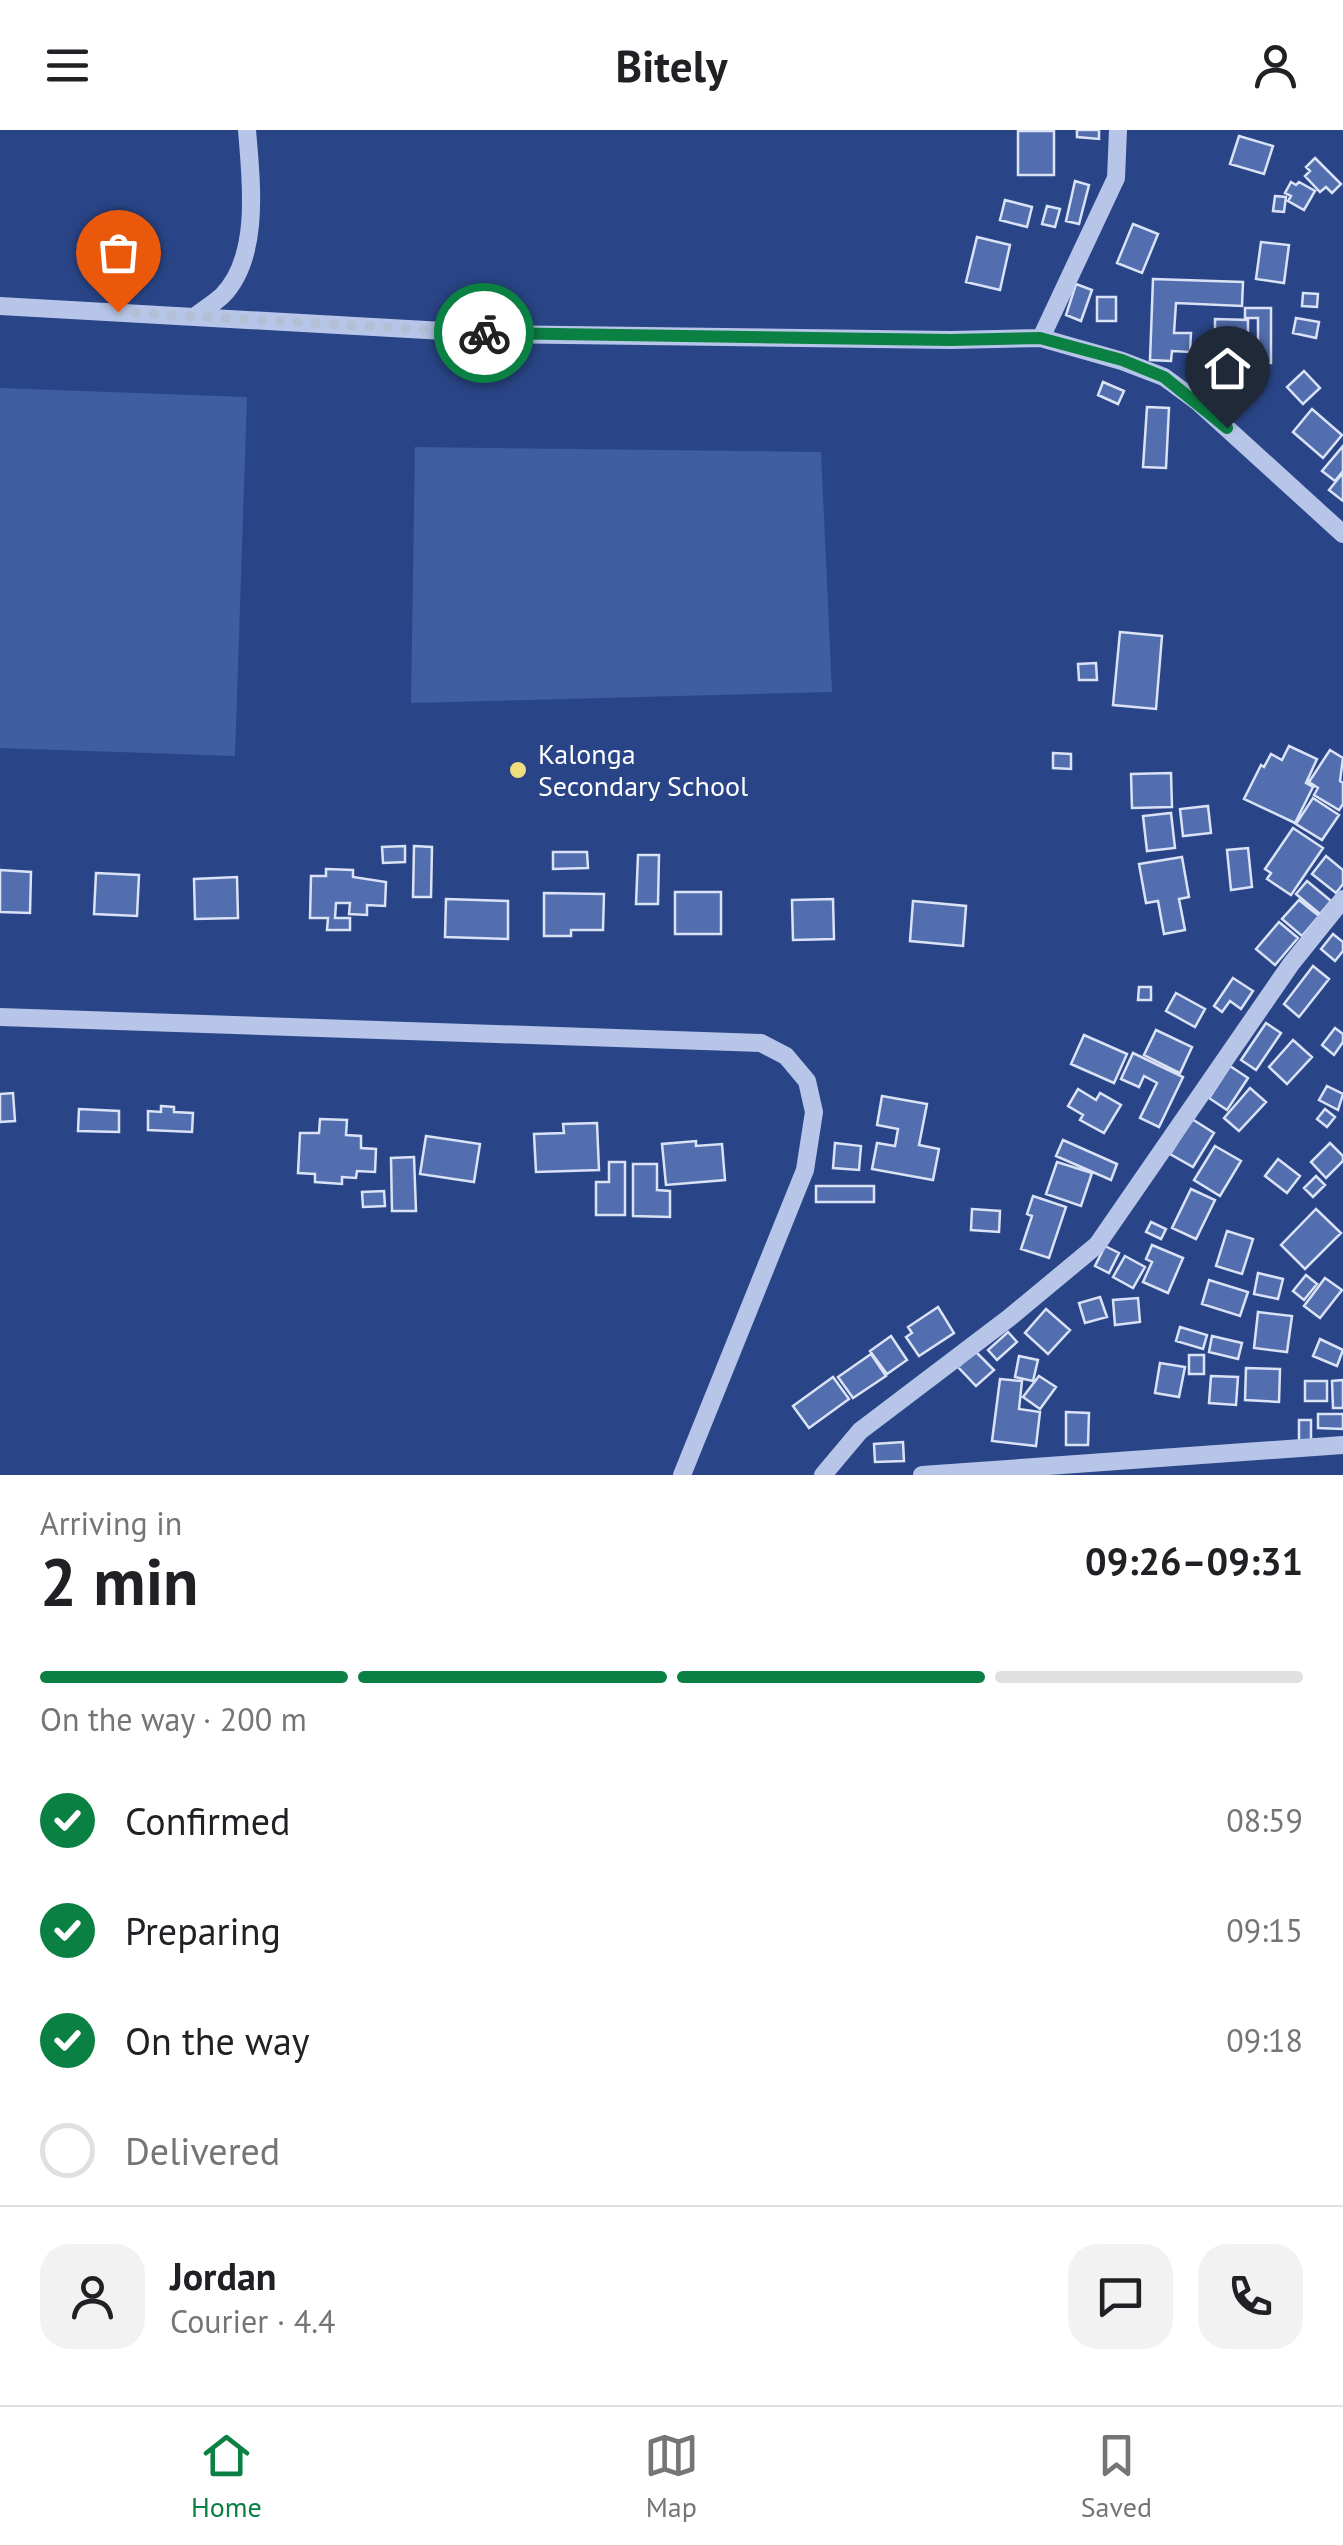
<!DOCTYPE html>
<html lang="en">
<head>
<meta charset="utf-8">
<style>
  body { margin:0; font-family:"PT Sans",sans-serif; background:#f2f2f2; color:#202124; height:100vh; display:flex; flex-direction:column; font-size:38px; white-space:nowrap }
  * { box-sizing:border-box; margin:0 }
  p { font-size:32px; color:#757577 }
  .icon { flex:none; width:55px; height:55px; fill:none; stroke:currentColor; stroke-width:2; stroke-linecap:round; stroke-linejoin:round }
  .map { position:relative; height:1345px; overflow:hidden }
  .sheet { display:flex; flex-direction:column; background:#fff; flex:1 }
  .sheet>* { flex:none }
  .pin { position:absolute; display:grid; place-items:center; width:85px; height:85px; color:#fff; margin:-102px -42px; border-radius:50% 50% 50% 0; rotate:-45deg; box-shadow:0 0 10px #0007 }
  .pin .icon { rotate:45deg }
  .courier { position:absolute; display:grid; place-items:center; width:100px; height:100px; margin:-50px; border:8px solid #0b8043; border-radius:50%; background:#fff; color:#222; box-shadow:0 2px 12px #0007 }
  .headline em { font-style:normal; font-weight:700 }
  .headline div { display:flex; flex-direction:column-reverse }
  .headline { display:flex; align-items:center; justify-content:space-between; height:170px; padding:0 40px }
  h1 { font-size:65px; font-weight:700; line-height:75px }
  .bar { display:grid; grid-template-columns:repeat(4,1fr); gap:15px 10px; align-content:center; height:120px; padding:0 40px }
  .bar i { height:12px; border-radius:8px; background:#e0e0e0 }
  .bar .selected { background:#0b8043 }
  .bar p { grid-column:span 4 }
  .line { display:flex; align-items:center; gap:25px; padding:0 40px; border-top:2px solid #e0e0e0 }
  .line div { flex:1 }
  .round { display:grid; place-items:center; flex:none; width:105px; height:105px; border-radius:30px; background:#f2f2f2 }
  ol { padding:0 40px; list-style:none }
  li { display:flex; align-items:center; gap:30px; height:110px }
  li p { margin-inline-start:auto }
  li .icon { padding:10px; border-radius:50%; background:#0b8043; color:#fff; stroke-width:4 }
  li:last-child { color:#757577 }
  li i { width:55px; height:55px; border:5px solid #e0e0e0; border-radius:50% }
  header { display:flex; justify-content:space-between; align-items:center; height:130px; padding:0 40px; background:#fff; font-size:45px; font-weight:700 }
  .tab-bar { display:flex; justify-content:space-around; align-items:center; height:140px; border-top:2px solid #e0e0e0; background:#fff; font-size:28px; color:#757577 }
  .tab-bar a { display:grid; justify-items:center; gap:5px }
  .tab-bar .selected { color:#0b8043 }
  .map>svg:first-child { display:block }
  .green { fill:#3f5da3 }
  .building { fill:#536eae; stroke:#dae2f6; stroke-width:2.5 }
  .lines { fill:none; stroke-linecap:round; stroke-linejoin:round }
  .minor { stroke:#b6c5e8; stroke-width:18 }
  .done { stroke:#b4bed5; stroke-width:10; stroke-dasharray:0 18 }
  .route { stroke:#0b8043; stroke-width:12 }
  .poi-dot { fill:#eede7e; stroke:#2a4587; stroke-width:4 }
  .labels { text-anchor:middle; stroke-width:9; stroke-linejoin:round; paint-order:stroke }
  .poi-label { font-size:28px; fill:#fff; stroke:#2a4587; text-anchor:start }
</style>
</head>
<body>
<header><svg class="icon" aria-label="menu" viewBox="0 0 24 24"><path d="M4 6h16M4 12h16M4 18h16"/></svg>Bitely<svg class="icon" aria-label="person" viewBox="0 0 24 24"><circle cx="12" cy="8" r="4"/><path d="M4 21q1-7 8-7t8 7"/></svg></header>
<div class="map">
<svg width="1343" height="1345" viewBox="0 0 1343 1345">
  <rect width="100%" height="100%" fill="#2a4587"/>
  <!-- green -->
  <path class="green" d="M 0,258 L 247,267 L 235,626 L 0,618 Z
    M 415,317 L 821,322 L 832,562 L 411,573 Z"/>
  <!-- building -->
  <path class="building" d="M 1077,0 L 1099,0 L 1099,9 L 1077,7 Z
    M 1018,1 L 1054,1 L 1054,45 L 1018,45 Z
    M 1239,6 L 1273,16 L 1264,44 L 1230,34 Z
    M 1315,28 L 1341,54 L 1332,63 L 1326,57 L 1320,62 L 1305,46 L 1310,41 L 1306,37 Z
    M 1075,51 L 1089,55 L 1079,94 L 1066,91 Z
    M 1291,52 L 1296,55 L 1299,52 L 1315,61 L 1304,80 L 1288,71 L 1291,66 L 1285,63 Z
    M 1275,66 L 1286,67 L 1284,82 L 1273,81 Z
    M 1005,70 L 1032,77 L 1027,97 L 1000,90 Z
    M 1047,76 L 1060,79 L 1055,97 L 1042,94 Z
    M 1133,94 L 1158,104 L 1142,143 L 1117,133 Z
    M 977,107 L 1010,115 L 1000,160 L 966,152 Z
    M 1261,112 L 1289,115 L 1284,153 L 1256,149 Z
    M 1153,149 L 1243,152 L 1242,176 L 1176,173 L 1174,203 L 1191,203 L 1190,222 L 1172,221 L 1171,231 L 1150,230 Z
    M 1076,154 L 1092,160 L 1081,191 L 1066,185 Z
    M 1303,163 L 1318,164 L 1317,177 L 1302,176 Z
    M 1097,167 L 1116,167 L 1116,191 L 1097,191 Z
    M 1245,178 L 1271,178 L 1271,233 L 1203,233 L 1203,220 L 1258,220 L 1258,188 L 1245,188 Z
    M 1296,188 L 1319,192 L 1316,208 L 1293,203 Z
    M 1215,189 L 1248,190 L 1248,216 L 1215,215 Z
    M 1304,241 L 1320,258 L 1303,274 L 1287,257 Z
    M 1103,252 L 1124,261 L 1118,274 L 1098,265 Z
    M 1147,277 L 1169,278 L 1166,338 L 1143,337 Z
    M 1312,279 L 1342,305 L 1323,328 L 1293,302 Z
    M 1343,316 L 1343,341 L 1335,351 L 1322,341 Z
    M 1342,344 L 1343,345 L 1343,371 L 1329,360 Z
    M 1120,502 L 1162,506 L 1156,579 L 1113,575 Z
    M 1096,533 L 1097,550 L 1079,550 L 1078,534 Z
    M 1289,616 L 1317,629 L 1306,653 L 1313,657 L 1295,693 L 1244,669 L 1261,635 L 1264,637 L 1271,624 L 1282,630 Z
    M 1330,620 L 1343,628 L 1340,651 L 1343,653 L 1343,674 L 1339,680 L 1314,665 L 1318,658 L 1309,652 Z
    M 1053,623 L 1071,624 L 1071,639 L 1053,638 Z
    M 1171,643 L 1172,677 L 1132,678 L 1131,644 Z
    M 1313,668 L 1339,685 L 1322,710 L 1296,694 Z
    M 1208,676 L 1211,703 L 1183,706 L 1180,679 Z
    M 1171,683 L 1175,718 L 1147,721 L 1143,686 Z
    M 1293,698 L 1323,718 L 1291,765 L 1267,749 L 1271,743 L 1265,739 Z
    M 405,716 L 405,732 L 383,733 L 382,717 Z
    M 414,716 L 432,717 L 431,767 L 413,767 Z
    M 1248,718 L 1252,757 L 1231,760 L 1227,720 Z
    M 553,722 L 587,722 L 588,738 L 553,739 Z
    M 638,725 L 659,725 L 658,774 L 636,774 Z
    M 1326,726 L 1343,740 L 1343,754 L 1336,763 L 1312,744 Z
    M 1182,727 L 1189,767 L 1179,769 L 1185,800 L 1164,804 L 1158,771 L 1146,773 L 1139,734 Z
    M 326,739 L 353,740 L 353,747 L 386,752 L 385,776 L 367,775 L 367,785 L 349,784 L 350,773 L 336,773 L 335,788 L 350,788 L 350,800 L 327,800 L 328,788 L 310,788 L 311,746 L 326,746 Z
    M 0,740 L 31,742 L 30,783 L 0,782 Z
    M 96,743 L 139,745 L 137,786 L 94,784 Z
    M 237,747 L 238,788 L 195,789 L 194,749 Z
    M 1307,751 L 1331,771 L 1320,784 L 1296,764 Z
    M 675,762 L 721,762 L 721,804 L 675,804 Z
    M 544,763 L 604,764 L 603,800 L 571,800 L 571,806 L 544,806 Z
    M 446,769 L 508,771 L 508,809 L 445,807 Z
    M 833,769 L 834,809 L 793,810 L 792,770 Z
    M 1299,770 L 1319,786 L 1302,806 L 1282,789 Z
    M 913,771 L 966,776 L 963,816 L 910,811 Z
    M 1279,792 L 1298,808 L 1275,835 L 1256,819 Z
    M 1333,804 L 1343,812 L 1343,821 L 1335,831 L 1321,819 Z
    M 1313,836 L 1329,849 L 1299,887 L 1284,874 Z
    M 1233,848 L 1253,861 L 1241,879 L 1230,871 L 1222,882 L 1214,876 Z
    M 1139,857 L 1151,857 L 1151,870 L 1138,870 Z
    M 1176,863 L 1205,879 L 1195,897 L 1166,881 Z
    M 1266,893 L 1281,903 L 1256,940 L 1241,930 Z
    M 1335,898 L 1343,904 L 1343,912 L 1334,925 L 1322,915 Z
    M 1156,900 L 1192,917 L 1180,943 L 1144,925 Z
    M 1084,905 L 1127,924 L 1114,953 L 1071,934 Z
    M 1293,910 L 1312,927 L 1287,954 L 1269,937 Z
    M 1133,923 L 1183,947 L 1159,997 L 1140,988 L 1157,953 L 1144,946 L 1139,957 L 1121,949 Z
    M 1230,936 L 1248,948 L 1227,980 L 1209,968 Z
    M 1327,956 L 1343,964 L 1338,980 L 1319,970 Z
    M 1250,958 L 1266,972 L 1239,1001 L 1224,988 Z
    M 1078,959 L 1096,970 L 1100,963 L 1121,975 L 1104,1003 L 1080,990 L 1083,985 L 1068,976 Z
    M 13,963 L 15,991 L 0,992 L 0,964 Z
    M 882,966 L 927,974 L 919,1015 L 939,1019 L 933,1050 L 872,1039 L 877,1013 L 895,1016 L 898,999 L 877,995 Z
    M 161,976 L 174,977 L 174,982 L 193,983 L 192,1002 L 148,1000 L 148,981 L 161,982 Z
    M 79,979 L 119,981 L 119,1002 L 78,1001 Z
    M 1325,979 L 1335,987 L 1327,997 L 1317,989 Z
    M 320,989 L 347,990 L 346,1005 L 361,1006 L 361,1018 L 376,1019 L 375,1042 L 357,1041 L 356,1048 L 342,1047 L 342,1054 L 315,1052 L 315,1044 L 298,1043 L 300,1003 L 319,1003 Z
    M 1192,989 L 1214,1003 L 1193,1037 L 1170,1024 Z
    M 597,993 L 599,1040 L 536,1042 L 534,1004 L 564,1003 L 563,994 Z
    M 426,1006 L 480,1014 L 474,1052 L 420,1044 Z
    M 1063,1010 L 1117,1034 L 1111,1050 L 1056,1026 Z
    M 696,1011 L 696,1016 L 722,1014 L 725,1050 L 666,1055 L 662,1014 Z
    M 835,1013 L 861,1016 L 859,1040 L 833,1038 Z
    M 1330,1013 L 1343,1026 L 1343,1031 L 1326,1048 L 1311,1032 Z
    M 1215,1016 L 1241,1031 L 1220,1066 L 1194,1050 Z
    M 414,1027 L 416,1081 L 392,1081 L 391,1028 Z
    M 1278,1029 L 1300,1046 L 1287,1063 L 1265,1046 Z
    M 609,1032 L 625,1032 L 625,1085 L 596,1085 L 596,1052 L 609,1052 Z
    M 1057,1032 L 1092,1043 L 1081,1076 L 1046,1064 Z
    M 633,1034 L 657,1034 L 657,1060 L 670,1061 L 670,1087 L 633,1086 Z
    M 1316,1046 L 1325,1055 L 1313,1067 L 1304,1058 Z
    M 816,1056 L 874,1056 L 874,1072 L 816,1072 Z
    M 1191,1059 L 1215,1070 L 1196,1109 L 1172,1098 Z
    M 384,1061 L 385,1076 L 363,1077 L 362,1062 Z
    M 1033,1066 L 1066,1077 L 1049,1128 L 1021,1119 L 1032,1086 L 1027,1084 Z
    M 972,1079 L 1000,1081 L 999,1102 L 971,1100 Z
    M 1316,1079 L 1341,1103 L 1305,1139 L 1281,1115 Z
    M 1151,1092 L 1166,1099 L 1161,1109 L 1146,1102 Z
    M 1227,1101 L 1253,1109 L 1242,1144 L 1216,1136 Z
    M 1152,1115 L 1183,1128 L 1168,1163 L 1143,1152 L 1152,1132 L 1146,1129 Z
    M 1105,1116 L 1119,1123 L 1109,1143 L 1095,1136 Z
    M 1125,1126 L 1145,1137 L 1133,1158 L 1113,1147 Z
    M 1258,1143 L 1283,1149 L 1278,1169 L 1254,1164 Z
    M 1306,1145 L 1317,1154 L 1304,1170 L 1293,1161 Z
    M 1325,1148 L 1342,1160 L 1320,1188 L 1304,1176 Z
    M 1209,1150 L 1248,1162 L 1240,1186 L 1202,1174 Z
    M 1100,1167 L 1107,1187 L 1085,1193 L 1079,1173 Z
    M 1138,1168 L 1140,1192 L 1115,1195 L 1113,1170 Z
    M 938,1177 L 954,1203 L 919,1226 L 906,1207 L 912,1203 L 908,1197 Z
    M 1046,1179 L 1070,1200 L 1048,1224 L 1025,1203 Z
    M 1258,1182 L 1292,1186 L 1287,1222 L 1254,1218 Z
    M 1180,1197 L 1207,1205 L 1203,1219 L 1176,1211 Z
    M 1008,1202 L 1017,1212 L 997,1230 L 988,1220 Z
    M 891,1206 L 907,1230 L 887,1244 L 870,1221 Z
    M 1212,1206 L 1242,1213 L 1238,1229 L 1209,1222 Z
    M 1320,1209 L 1343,1220 L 1337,1236 L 1313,1226 Z
    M 975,1221 L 994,1240 L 976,1256 L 958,1237 Z
    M 871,1224 L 886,1246 L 853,1268 L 838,1247 Z
    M 1189,1225 L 1204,1225 L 1204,1244 L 1189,1244 Z
    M 1019,1226 L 1038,1230 L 1033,1251 L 1015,1247 Z
    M 1160,1233 L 1185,1237 L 1179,1267 L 1155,1263 Z
    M 1246,1238 L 1280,1239 L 1279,1272 L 1245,1270 Z
    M 1039,1246 L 1056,1257 L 1040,1279 L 1023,1267 Z
    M 1211,1246 L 1238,1247 L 1236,1275 L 1209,1273 Z
    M 833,1247 L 849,1269 L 809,1298 L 793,1276 Z
    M 1000,1249 L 1022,1251 L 1019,1279 L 1040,1282 L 1036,1316 L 992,1311 Z
    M 1343,1250 L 1343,1278 L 1333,1278 L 1332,1251 Z
    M 1305,1251 L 1327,1251 L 1327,1271 L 1305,1271 Z
    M 1066,1282 L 1089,1283 L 1088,1315 L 1066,1315 Z
    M 1318,1284 L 1343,1284 L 1343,1299 L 1318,1298 Z
    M 1299,1290 L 1311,1290 L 1311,1312 L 1299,1312 Z
    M 903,1312 L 904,1331 L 875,1332 L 874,1314 Z"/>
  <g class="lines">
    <!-- minor -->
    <path class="minor" d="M 0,176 L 497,204 L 951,210 L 1041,208 L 1116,48 L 1118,0
      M 197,185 C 205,179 214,173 222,166 C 261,127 251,50 247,0
      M 1041,208 L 1122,231 L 1164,247 L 1198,272 L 1343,404
      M 0,887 L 761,913 L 786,926 L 807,951 L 814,982 L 805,1040 L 682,1345
      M 823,1345 L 860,1301 L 1009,1188 L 1097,1115 L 1291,834 L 1343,769
      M 922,1345 L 1343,1315"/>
  </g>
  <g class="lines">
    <!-- done -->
    <path class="done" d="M 118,182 L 484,203"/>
    <!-- route -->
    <path class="route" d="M 484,203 L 950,210 L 1040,208 L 1122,230 L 1164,247 L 1227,298"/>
  </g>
  <!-- markers -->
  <circle class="poi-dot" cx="518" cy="640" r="10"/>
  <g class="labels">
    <!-- poi labels -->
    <g class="poi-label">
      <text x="538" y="634">Kalonga<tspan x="538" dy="32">Secondary School</tspan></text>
    </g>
  </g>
</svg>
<div class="pin" style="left:118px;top:182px;background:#ea580c"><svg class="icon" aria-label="bag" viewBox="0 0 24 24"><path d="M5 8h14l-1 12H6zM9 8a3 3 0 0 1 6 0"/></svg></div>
<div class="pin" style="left:1227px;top:298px;background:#1f2937"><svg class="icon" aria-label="home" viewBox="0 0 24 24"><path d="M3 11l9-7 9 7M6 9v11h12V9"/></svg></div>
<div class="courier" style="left:484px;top:203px"><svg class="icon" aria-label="bike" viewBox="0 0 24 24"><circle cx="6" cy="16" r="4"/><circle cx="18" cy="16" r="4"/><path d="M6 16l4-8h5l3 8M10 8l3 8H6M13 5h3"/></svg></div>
</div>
<section class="sheet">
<div class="headline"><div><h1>2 min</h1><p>Arriving in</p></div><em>09:26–09:31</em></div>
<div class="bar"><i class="selected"></i><i class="selected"></i><i class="selected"></i><i></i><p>On the way · 200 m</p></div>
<ol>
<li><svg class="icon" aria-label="check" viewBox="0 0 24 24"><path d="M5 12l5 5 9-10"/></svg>Confirmed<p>08:59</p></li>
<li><svg class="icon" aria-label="check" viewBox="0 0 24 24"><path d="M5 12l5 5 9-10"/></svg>Preparing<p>09:15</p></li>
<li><svg class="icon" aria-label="check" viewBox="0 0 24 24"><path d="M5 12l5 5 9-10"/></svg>On the way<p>09:18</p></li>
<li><i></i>Delivered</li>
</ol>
<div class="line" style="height:180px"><a class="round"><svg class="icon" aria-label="person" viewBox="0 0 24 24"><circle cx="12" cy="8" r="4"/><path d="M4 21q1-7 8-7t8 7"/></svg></a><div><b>Jordan</b><p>Courier · 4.4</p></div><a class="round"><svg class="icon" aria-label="chat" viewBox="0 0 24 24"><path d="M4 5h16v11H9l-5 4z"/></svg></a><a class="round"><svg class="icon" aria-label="phone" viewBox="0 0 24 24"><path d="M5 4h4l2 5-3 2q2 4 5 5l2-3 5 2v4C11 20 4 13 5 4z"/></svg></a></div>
</section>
<nav class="tab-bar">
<a class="selected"><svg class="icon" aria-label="home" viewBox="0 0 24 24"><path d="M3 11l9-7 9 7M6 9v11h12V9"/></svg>Home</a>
<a><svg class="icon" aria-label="map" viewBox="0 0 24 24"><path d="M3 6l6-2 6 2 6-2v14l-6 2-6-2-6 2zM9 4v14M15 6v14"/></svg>Map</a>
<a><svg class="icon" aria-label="saved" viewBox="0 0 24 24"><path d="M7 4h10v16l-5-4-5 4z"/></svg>Saved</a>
</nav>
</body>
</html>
